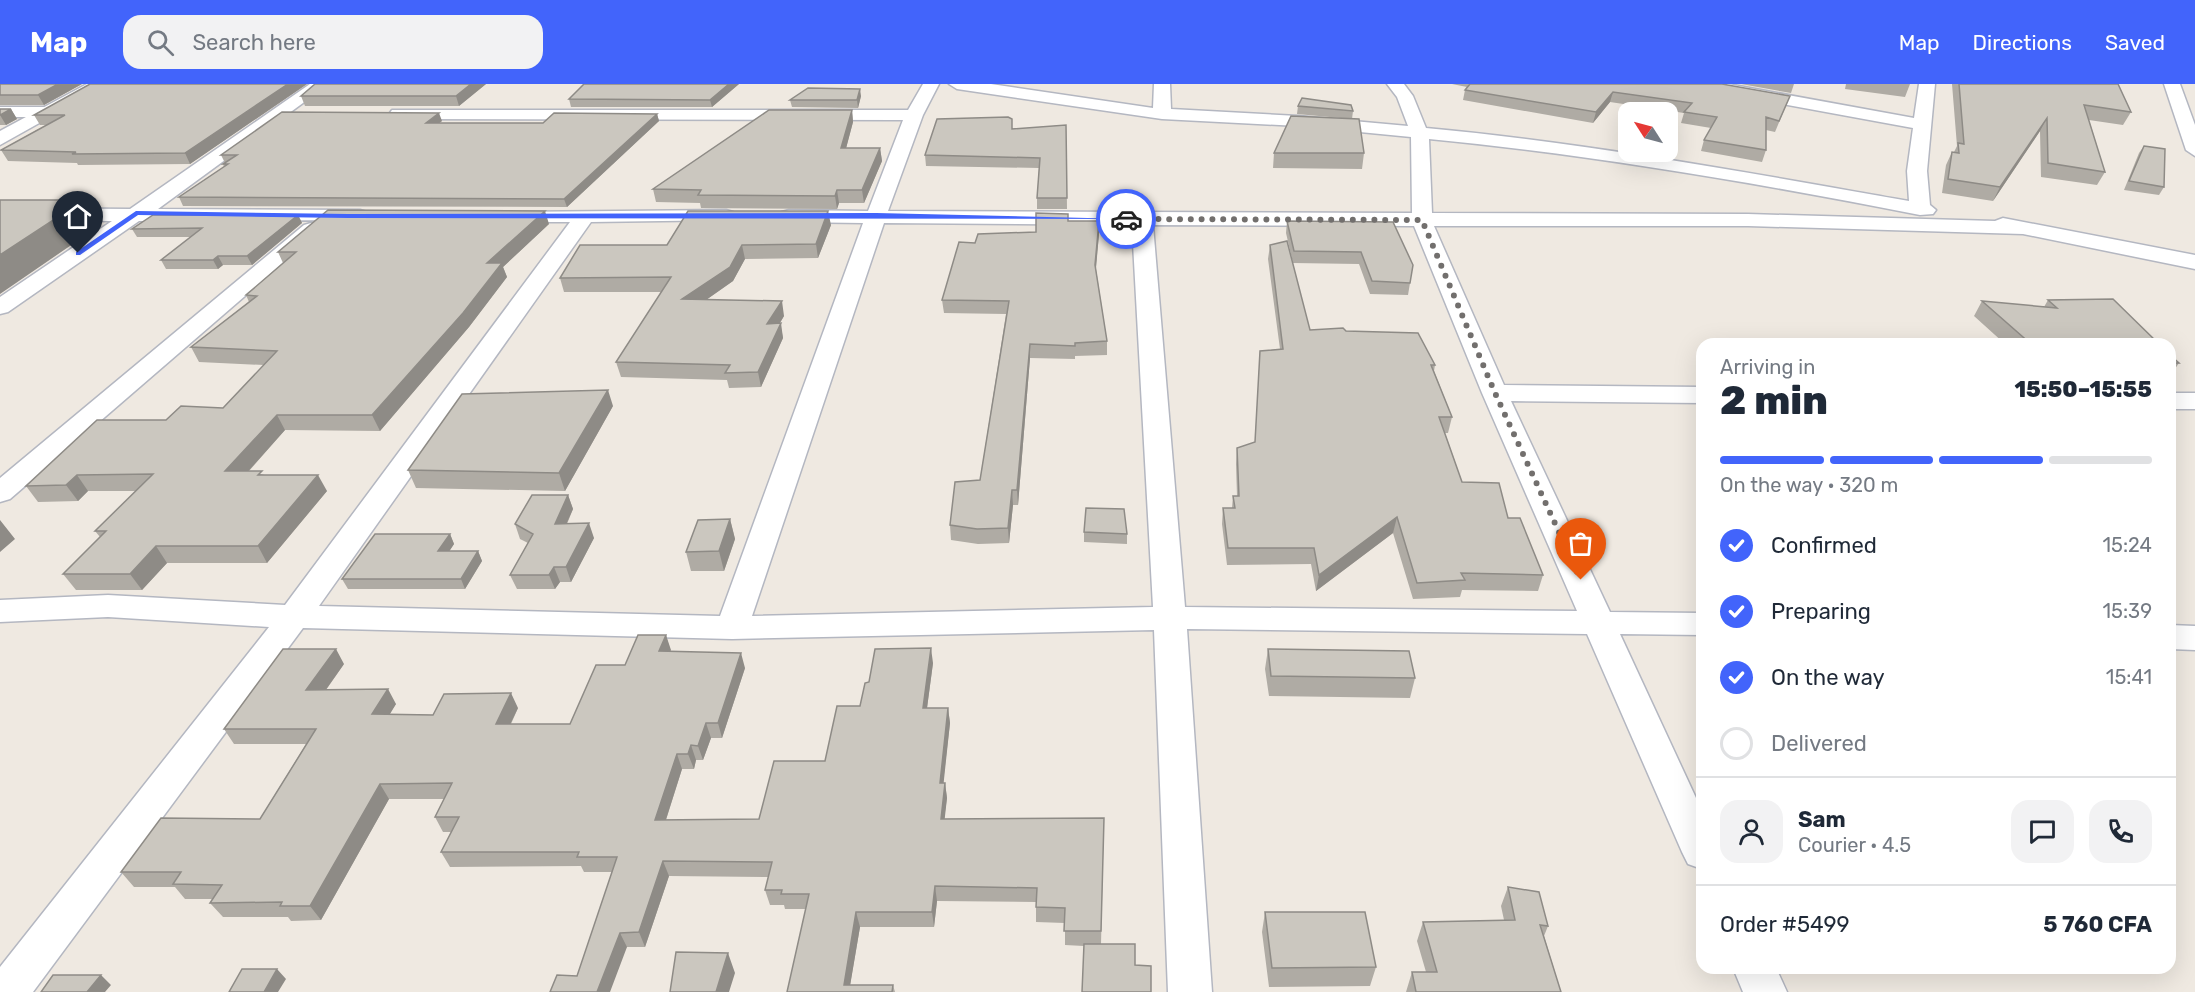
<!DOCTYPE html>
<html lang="en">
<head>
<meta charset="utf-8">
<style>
  body { margin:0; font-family:Rubik,sans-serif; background:#f2f2f3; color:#1f2937; height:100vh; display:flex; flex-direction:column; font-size:22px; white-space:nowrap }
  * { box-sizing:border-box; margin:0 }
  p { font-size:20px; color:#747a83 }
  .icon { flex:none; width:33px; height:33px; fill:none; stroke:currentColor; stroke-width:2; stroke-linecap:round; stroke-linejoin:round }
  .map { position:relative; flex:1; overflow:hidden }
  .drawer { position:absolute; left:1696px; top:254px; width:480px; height:636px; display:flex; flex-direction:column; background:#fff; border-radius:18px; box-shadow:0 6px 24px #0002 }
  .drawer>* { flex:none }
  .needle { width:39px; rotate:306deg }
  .tools { position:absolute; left:1618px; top:18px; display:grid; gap:12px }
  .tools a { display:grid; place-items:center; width:60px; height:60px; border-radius:12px; background:#fff; box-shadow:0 6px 24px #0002; font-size:30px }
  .pin { position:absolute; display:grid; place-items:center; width:51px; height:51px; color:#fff; margin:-62px -26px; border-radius:50% 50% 50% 0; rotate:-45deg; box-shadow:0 0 6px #0007 }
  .pin .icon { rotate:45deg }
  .courier { position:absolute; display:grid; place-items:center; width:60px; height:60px; margin:-30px; border:4px solid #4264fb; border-radius:50%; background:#fff; color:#222; box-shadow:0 2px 8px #0007 }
  .head em { font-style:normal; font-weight:800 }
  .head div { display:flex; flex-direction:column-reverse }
  .head { display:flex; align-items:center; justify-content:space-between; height:102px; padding:0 24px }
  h1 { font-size:39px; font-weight:800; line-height:45px }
  .bar { display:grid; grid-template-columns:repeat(4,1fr); gap:9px 6px; align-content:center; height:72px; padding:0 24px }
  .bar i { height:8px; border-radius:4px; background:#e0e1e3 }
  .bar .current { background:#4264fb }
  .bar p { grid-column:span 4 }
  .line { display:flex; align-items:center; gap:15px; padding:0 24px; border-top:2px solid #e0e1e3 }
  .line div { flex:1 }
  .round { display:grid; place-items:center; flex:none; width:63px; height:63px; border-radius:18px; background:#f2f2f3 }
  ol { padding:0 24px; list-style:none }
  li { display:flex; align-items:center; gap:18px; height:66px }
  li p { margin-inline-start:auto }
  li .icon { padding:6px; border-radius:50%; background:#4264fb; color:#fff; stroke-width:4 }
  li:last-child { color:#747a83 }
  li i { width:33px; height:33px; border:3px solid #e0e1e3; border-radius:50% }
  header { display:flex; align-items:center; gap:36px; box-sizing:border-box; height:84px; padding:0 30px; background:#4264fb; color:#fff }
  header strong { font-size:28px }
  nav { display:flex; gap:33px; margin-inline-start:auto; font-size:21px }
  .search { width:420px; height:54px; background:#f2f2f3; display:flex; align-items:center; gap:15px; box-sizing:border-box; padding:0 21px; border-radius:18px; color:#747a83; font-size:22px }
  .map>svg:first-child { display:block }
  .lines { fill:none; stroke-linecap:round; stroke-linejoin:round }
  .street-casing { stroke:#b4b7c1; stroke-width:3 }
  .secondary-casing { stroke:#b4b7c1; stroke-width:3 }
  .street { fill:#fff; fill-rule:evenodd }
  .secondary { fill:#fff; fill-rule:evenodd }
  .wall { fill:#afaba4 }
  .shaded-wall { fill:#8e8b86 }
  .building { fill:#cbc7bf; stroke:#8e8b86; stroke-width:1.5 }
  .route { fill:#4264fb }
  .done { stroke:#726f6d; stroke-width:6; stroke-dasharray:0 10.8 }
</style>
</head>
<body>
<header>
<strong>Map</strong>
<div class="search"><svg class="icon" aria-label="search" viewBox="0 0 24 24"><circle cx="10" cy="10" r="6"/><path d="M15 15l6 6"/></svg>Search here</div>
<nav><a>Map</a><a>Directions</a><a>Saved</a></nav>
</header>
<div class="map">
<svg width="2195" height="908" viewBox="0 0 2195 908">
  <rect width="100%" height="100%" fill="#efe9e1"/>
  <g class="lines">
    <!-- street casing -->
    <g class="street-casing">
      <path id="street" d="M 310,0 L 329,0 L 158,125 L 360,126 L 367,128 L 370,132 L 367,136 L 139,137 L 8,228 L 0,230 L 0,213 L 112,137 L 0,136 L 0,124 L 130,125 Z
        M 923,0 L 939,0 L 923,31 L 888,127 L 1412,129 L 1411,53 L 1298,42 L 1162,35 L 957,5 L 949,0 L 991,0 L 1153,24 L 1154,0 L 1170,0 L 1171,25 L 1298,32 L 1408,42 L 1397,13 L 1387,0 L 1404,0 L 1413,12 L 1426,44 C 1589,59 1749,89 1909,117 L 1907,87 L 1913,44 L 1701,5 L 1693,0 L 1728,0 L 1914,34 L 1919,0 L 1935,0 L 1927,87 L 1930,121 L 1936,126 L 1933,130 L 1920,131 C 1757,99 1594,71 1429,55 L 1432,129 L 1748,130 L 1995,137 L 2003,134 L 2195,171 L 2195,185 L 2023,150 L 1748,142 L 1434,142 L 1504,301 L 1702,303 L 1702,319 L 1511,317 L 1610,528 L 1702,529 L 1702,551 L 1620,550 L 1702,727 L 1702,785 L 1688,780 L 1682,768 L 1587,550 L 1187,545 L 1212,908 L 1168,908 L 1154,546 L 732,555 L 303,544 L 33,908 L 0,908 L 0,883 L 269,543 L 108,533 L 0,538 L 0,516 L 108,511 L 285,521 L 570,138 L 507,138 L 500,136 L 497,132 L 500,128 L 726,126 L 733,128 L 736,132 L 733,136 L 591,138 L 319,522 L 720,532 L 863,139 L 789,138 L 782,136 L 779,132 L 782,128 L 789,126 L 868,127 L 903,36 L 398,35 L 389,30 L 392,26 L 908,26 ZM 884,139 L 1132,141 L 1153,523 L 752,532 ZM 1153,141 L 1414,142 L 1482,309 L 1577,527 L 1185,523 Z
        M 2164,0 L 2180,0 L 2195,41 L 2195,72 L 2186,66 Z
        M 0,23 L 49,23 L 58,28 L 49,33 L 0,33 Z
        M 311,139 L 318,141 L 321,145 L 318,149 L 10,415 L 0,418 L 0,394 L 304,141 Z
        M 2170,309 L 2195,309 L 2195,325 L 2170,325 Z
        M 2170,541 L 2195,542 L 2195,566 L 2170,565 Z
        M 1733,884 L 1776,884 L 1787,908 L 1743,908 Z"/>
    </g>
    <!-- secondary casing -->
    <g class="secondary-casing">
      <path id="secondary" d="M 87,0 L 109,0 L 0,61 L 0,47 Z"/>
    </g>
    <!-- street -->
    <use href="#street" class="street"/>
    <!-- secondary -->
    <use href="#secondary" class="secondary"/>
  </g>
  <!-- wall -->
  <path class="wall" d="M 0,0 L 82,0 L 44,21 L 0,21 Z
    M 90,0 L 307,0 L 190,80 L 78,81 L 77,79 L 8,77 L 1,66 L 46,41 L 40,41 L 34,31 Z
    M 486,0 L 459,22 L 305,22 L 301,12 Z
    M 584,0 L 739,0 L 712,23 L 571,23 L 569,15 Z
    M 1452,0 L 1722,0 L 1790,12 L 1775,48 L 1766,46 L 1766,66 L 1762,78 L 1701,67 L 1704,56 L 1711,44 L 1681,39 L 1684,29 L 1610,18 L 1593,39 L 1463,16 L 1465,6 L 1467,3 Z
    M 1741,0 L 1794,0 L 1791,9 Z
    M 1846,0 L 1910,0 L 1905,13 L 1845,5 Z
    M 1952,0 L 2118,0 L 2131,28 L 2123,41 L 2089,36 L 2105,88 L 2097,101 L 2041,93 L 2040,47 L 1993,117 L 1942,109 L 1946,81 L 1952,68 L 1954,68 L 1957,62 Z
    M 861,12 L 858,24 L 792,23 L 790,16 Z
    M 1298,22 L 1353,27 L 1352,35 L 1297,30 Z
    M 0,25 L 11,25 L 17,35 L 6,41 L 0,41 Z
    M 852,26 L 853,38 L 846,64 L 880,64 L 882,77 L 864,119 L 839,119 L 837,125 L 701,124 L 700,119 L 656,118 L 653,105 Z
    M 657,30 L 659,37 L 567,123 L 183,122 L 179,113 L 224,83 L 223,80 L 225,79 L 221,71 L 442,37 L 439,39 L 543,39 Z
    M 1066,41 L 1067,125 L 1037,125 L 1037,114 L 1039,84 L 926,82 L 925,71 L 1012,45 Z
    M 2144,62 L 2164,103 L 2159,111 L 2124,106 L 2139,69 Z
    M 1274,69 L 1364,69 L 1362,85 L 1273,84 Z
    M 298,131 L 302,139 L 252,181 L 223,181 L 218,185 L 166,185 L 161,176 L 191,153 L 137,153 L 132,145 Z
    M 1068,137 L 1099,150 L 1096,185 L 1107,257 L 1107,271 L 1075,272 L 1075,275 L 1030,274 L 1018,421 L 1013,421 L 1009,459 L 978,460 L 951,456 L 950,441 L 980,396 L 1006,230 L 944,229 L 942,216 L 975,159 L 1036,148 Z
    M 1287,137 L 1413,181 L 1408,211 L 1370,210 L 1359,180 L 1293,179 L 1286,149 Z
    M 549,140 L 503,183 L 507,193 L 469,243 L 380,347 L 285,346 L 249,387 L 327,407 L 267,479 L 167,479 L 142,506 L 76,506 L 63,490 L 100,453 L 95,447 L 137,407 L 88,407 L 78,417 L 38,418 L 26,402 L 166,336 L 223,324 L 264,281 L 199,278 L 191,263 L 249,218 L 246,211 L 283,179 L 278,168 Z
    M 831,141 L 818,174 L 745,175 L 733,197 L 706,216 L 784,232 L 780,239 L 783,254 L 761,303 L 729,304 L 727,296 L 621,293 L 616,278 L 662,208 L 564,208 L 560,194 L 667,161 Z
    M 1270,161 L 1310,246 L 1346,247 L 1435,281 L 1434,287 L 1452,333 L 1448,349 L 1445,349 L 1462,398 L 1508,434 L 1543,491 L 1538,507 L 1462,506 L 1460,513 L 1413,515 L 1393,449 L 1316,507 L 1311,480 L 1227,481 L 1222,440 L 1223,424 L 1232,424 L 1233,412 L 1237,412 L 1236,380 L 1237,364 L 1255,358 L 1260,267 L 1280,265 L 1268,175 Z
    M 2048,216 L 2159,260 L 2005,260 L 1974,232 L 1982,217 L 2044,223 Z
    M 2170,271 L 2179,279 L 2170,292 Z
    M 613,322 L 565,407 L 416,404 L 408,386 Z
    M 568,411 L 573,425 L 567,440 L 594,454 L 571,498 L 560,498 L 555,505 L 517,505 L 510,491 L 528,459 L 520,455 L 515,440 Z
    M 730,435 L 735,455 L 724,487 L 691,487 L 686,468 Z
    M 1084,448 L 1127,450 L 1127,460 L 1084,458 Z
    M 450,450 L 454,460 L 449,467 L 478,467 L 482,477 L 465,505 L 348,505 L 342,495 Z
    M 666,551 L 670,567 L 745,584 L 722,654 L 711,654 L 703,676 L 696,676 L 694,685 L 682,685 L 666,736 L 759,735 L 825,677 L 860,622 L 869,598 L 933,579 L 927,624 L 948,624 L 950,639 L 943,699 L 945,699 L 947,714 L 944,735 L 1104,734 L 1101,860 L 1135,881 L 1151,908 L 1084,862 L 1065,861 L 1065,839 L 1036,838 L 1036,818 L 937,817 L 934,843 L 860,843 L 850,901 L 893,901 L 895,908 L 787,908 L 806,825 L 785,825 L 784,821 L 770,821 L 765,806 L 769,793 L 669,792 L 645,863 L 627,863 L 577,892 L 612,788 L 584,788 L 581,782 L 450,783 L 441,768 L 451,748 L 443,748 L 435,733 L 444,715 L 389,715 L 321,836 L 291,837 L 288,833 L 223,833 L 210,819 L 212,815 L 185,815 L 175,803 L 134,803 L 121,788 L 260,735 L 306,660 L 234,660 L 224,645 L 344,580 L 326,606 L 396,620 L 389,630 L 433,631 L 518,624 L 511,640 L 570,640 L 625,581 Z
    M 1268,565 L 1415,594 L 1410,614 L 1269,612 L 1265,585 Z
    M 1508,803 L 1548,842 L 1544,852 L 1561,908 L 1406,908 L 1412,888 L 1426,888 L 1417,857 L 1423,838 L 1504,836 L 1501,822 Z
    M 1265,828 L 1376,883 L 1370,902 L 1269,903 L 1262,848 Z"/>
  <!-- shaded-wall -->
  <path class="shaded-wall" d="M 58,0 L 82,0 L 44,21 L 38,11 Z
    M 288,0 L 307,0 L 190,80 L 185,69 Z
    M 471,0 L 486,0 L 459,22 L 456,12 Z
    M 729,0 L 739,0 L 712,23 L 710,16 Z
    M 860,5 L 861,12 L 858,24 L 857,16 Z
    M 1613,8 L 1610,18 L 1593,39 L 1596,28 Z
    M 11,25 L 17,35 L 6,41 L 0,31 Z
    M 852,26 L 853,38 L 843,76 L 841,64 Z
    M 439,29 L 442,37 L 429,47 L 426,39 Z
    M 657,30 L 659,37 L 567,123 L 564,115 Z
    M 2047,34 L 2040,47 L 1993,117 L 2000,103 Z
    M 880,64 L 882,77 L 864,119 L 862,106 Z
    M 837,106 L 839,119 L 837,125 L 835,112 Z
    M 84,116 L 99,142 L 0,210 L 0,171 Z
    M 545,127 L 549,140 L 503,183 L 507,193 L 469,243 L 380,347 L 372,331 L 487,179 Z
    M 828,127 L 831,141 L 818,174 L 816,160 Z
    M 298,131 L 302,139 L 252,181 L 247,172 Z
    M 1099,137 L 1099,150 L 1095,193 L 1095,181 Z
    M 742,161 L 745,175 L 733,197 L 686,230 L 682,215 Z
    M 218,172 L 223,181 L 218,185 L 213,176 Z
    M 782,217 L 784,232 L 770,255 L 767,240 Z
    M 781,239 L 783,254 L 761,303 L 758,288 Z
    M 1030,260 L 1030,274 L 1018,421 L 1017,406 Z
    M 608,306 L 613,322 L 565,407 L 559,389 Z
    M 277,331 L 285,346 L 234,403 L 225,387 Z
    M 77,391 L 88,407 L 78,417 L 66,401 Z
    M 318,391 L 327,407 L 267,479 L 258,462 Z
    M 1012,406 L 1013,421 L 1009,459 L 1008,444 Z
    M 568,411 L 573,425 L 560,454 L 555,440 Z
    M 1397,433 L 1393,449 L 1316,507 L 1319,491 Z
    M 730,435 L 735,455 L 724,487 L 719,467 Z
    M 0,436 L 15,455 L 0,468 Z
    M 589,439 L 594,454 L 571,498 L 566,483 Z
    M 450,450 L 454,460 L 443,477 L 438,467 Z
    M 156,462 L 167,479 L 142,506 L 130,490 Z
    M 478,467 L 482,477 L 465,505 L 461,495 Z
    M 554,483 L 560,498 L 555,505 L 549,491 Z
    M 666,551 L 671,566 L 664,582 L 659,567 Z
    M 931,564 L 933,579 L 925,639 L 923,624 Z
    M 336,565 L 344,580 L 315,621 L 306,606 Z
    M 741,569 L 745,584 L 722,654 L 718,639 Z
    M 388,605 L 396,620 L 381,645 L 372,630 Z
    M 511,609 L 518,624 L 503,655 L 496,640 Z
    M 948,624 L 950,639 L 942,714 L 940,699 Z
    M 706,639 L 711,654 L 703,676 L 698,662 Z
    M 691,661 L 696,676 L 694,685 L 688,670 Z
    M 677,670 L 682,685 L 661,751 L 655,736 Z
    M 945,699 L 947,714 L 943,750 L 941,735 Z
    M 380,700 L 389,715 L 321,836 L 310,822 Z
    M 663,777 L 669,792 L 645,863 L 639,848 Z
    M 935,802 L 937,817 L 934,843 L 932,828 Z
    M 856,828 L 860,843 L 849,908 L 844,901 Z
    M 620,849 L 627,863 L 610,908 L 597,908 Z
    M 728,869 L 735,889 L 729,908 L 716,908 Z
    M 277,885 L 286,895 L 278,908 L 264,908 Z
    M 101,891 L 111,901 L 105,908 L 87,908 Z"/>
  <!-- building -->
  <path class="building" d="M 0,0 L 58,0 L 38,11 L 0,11 Z
    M 90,0 L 288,0 L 185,69 L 72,70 L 76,68 L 1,66 L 65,31 L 34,31 Z
    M 315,0 L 471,0 L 456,12 L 301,12 Z
    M 584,0 L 729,0 L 710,16 L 569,15 Z
    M 1470,0 L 1722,0 L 1790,12 L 1779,37 L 1766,33 L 1766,66 L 1704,56 L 1717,33 L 1684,28 L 1692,19 L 1613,8 L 1596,28 L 1465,6 Z
    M 1959,0 L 2118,0 L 2131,28 L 2084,21 L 2105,88 L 2048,79 L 2047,34 L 2000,103 L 1948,95 L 1952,68 L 1959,69 L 1958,59 L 1964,60 Z
    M 808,4 L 860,5 L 857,16 L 790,16 Z
    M 1302,14 L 1351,21 L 1353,27 L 1298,22 Z
    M 0,25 L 11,25 L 0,31 Z
    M 769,26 L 852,26 L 841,64 L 880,64 L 862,106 L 837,106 L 835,112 L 698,111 L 701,106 L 653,105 Z
    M 282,28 L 439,29 L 426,39 L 543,39 L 554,29 L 657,30 L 564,115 L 179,113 L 228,80 L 223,80 L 237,71 L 221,71 Z
    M 1291,32 L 1359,35 L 1364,69 L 1274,69 Z
    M 1008,33 L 1012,35 L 1012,45 L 1066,41 L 1067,114 L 1037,114 L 1040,74 L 925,71 L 937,35 Z
    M 2144,62 L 2165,65 L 2164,103 L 2129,97 Z
    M 0,116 L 84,116 L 0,171 Z
    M 328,126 L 545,127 L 487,179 L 502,179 L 463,229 L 372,331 L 277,331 L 225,387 L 262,387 L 258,391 L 318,391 L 258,462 L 156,462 L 130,490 L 63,490 L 106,447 L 95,447 L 153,390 L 77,391 L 66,401 L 26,402 L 97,336 L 166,336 L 181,322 L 223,324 L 277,267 L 191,263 L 257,212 L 246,211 L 296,168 L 278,168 Z
    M 688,127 L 828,127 L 816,160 L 742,161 L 730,183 L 682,215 L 782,217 L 767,240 L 781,239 L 758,288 L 725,289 L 730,281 L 616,278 L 671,193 L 560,194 L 580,161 L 667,161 Z
    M 1036,129 L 1068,130 L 1068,137 L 1099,137 L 1095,181 L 1107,257 L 1075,259 L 1075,262 L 1030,260 L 1017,406 L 1012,406 L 1008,444 L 977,445 L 950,441 L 955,398 L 980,396 L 1009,217 L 942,216 L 959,158 L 975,159 L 978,150 L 1036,148 Z
    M 153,131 L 298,131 L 247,172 L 218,172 L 213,176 L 161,176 L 202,144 L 132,145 Z
    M 1287,137 L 1393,138 L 1413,181 L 1410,199 L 1372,197 L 1361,168 L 1294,167 Z
    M 1287,157 L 1310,246 L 1343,244 L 1346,247 L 1418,249 L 1435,281 L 1431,281 L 1452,333 L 1439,333 L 1462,398 L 1499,399 L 1508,434 L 1520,434 L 1543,491 L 1461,489 L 1465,496 L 1417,499 L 1397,433 L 1319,491 L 1314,464 L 1228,464 L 1223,424 L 1235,424 L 1233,412 L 1239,412 L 1237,364 L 1255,358 L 1260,267 L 1283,265 L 1270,161 Z
    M 2113,215 L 2159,260 L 2031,260 L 1982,217 L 2057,224 L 2048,216 Z
    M 2170,271 L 2179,279 L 2170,279 Z
    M 608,306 L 559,389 L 408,386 L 462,310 Z
    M 532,411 L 568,411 L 555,440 L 589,439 L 566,483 L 554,483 L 549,491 L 510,491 L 533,450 L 515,440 Z
    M 1086,424 L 1124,425 L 1127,450 L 1084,448 Z
    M 730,435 L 719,467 L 686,468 L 698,436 Z
    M 375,450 L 450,450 L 438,467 L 478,467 L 461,495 L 342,495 Z
    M 638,551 L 666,551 L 659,567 L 741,569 L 718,639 L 706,639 L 698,662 L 691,661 L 688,670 L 677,670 L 655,736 L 759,735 L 774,677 L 825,677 L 837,622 L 860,622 L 865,599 L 869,598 L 875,565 L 931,564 L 923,624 L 948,624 L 940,699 L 945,699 L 941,735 L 1104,734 L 1101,847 L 1064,847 L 1065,824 L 1036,823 L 1037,804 L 935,802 L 932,828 L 856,828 L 844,901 L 893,901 L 892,908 L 787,908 L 809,810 L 781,810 L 782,806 L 765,806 L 772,778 L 663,777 L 639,848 L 620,849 L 597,908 L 550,908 L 557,891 L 577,892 L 617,773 L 577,773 L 579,768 L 441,768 L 459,733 L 435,733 L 452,699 L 380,700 L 310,822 L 280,822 L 282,818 L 210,819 L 222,801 L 173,800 L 181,788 L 121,788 L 161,734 L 260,735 L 316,645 L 224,645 L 283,565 L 336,565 L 306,606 L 388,605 L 372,630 L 433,631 L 444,610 L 511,609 L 496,640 L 570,640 L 596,581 L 625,581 Z
    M 1268,565 L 1409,567 L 1415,594 L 1271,592 Z
    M 1508,803 L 1539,808 L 1548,842 L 1540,841 L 1561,908 L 1416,908 L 1412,888 L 1437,888 L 1423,838 L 1515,836 Z
    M 1265,828 L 1365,828 L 1376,883 L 1272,884 Z
    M 1084,860 L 1135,860 L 1135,881 L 1151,882 L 1151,908 L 1082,908 Z
    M 676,868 L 728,869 L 716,908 L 670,908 Z
    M 242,885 L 277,885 L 264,908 L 229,908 Z
    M 53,891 L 101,891 L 87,908 L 41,908 Z"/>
  <!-- route -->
  <path class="route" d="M 136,127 L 348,130 L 876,129 L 1129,135 L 348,134 L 138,131 L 80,171 L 76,171 L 76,168 Z"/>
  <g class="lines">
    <!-- done -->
    <path class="done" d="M 1126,135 L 1422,136 L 1495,309 L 1581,496"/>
  </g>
</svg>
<div class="tools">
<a><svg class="needle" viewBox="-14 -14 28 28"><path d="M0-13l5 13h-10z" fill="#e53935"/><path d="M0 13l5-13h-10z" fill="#747a83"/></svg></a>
</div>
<div class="pin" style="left:1581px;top:496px;background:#ea580c"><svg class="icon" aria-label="bag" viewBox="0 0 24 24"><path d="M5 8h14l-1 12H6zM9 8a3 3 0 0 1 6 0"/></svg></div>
<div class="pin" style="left:78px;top:169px;background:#1f2937"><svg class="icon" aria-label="home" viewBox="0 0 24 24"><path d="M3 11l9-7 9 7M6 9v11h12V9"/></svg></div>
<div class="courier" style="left:1126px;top:135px"><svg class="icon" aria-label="car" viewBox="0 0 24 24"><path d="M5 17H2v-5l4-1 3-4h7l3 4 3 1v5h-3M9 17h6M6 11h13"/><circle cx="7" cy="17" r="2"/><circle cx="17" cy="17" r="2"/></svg></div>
<section class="drawer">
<div class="head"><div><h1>2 min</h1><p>Arriving in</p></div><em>15:50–15:55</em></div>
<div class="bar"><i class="current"></i><i class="current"></i><i class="current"></i><i></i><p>On the way · 320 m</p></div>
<ol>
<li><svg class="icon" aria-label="check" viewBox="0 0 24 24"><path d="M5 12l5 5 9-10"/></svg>Confirmed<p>15:24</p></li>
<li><svg class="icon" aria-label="check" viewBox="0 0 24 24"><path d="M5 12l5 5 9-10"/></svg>Preparing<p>15:39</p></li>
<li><svg class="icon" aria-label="check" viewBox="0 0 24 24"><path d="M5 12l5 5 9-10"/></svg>On the way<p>15:41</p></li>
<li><i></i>Delivered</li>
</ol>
<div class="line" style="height:108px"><a class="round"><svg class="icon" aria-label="person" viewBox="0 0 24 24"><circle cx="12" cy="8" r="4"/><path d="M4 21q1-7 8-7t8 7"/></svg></a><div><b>Sam</b><p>Courier · 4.5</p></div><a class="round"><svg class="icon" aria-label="chat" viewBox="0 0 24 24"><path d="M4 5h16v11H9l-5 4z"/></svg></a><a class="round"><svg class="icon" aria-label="phone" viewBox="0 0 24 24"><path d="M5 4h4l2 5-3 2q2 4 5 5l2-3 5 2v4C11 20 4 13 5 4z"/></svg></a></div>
<div class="line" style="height:78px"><div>Order #5499</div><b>5 760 CFA</b></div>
</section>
</div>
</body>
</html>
